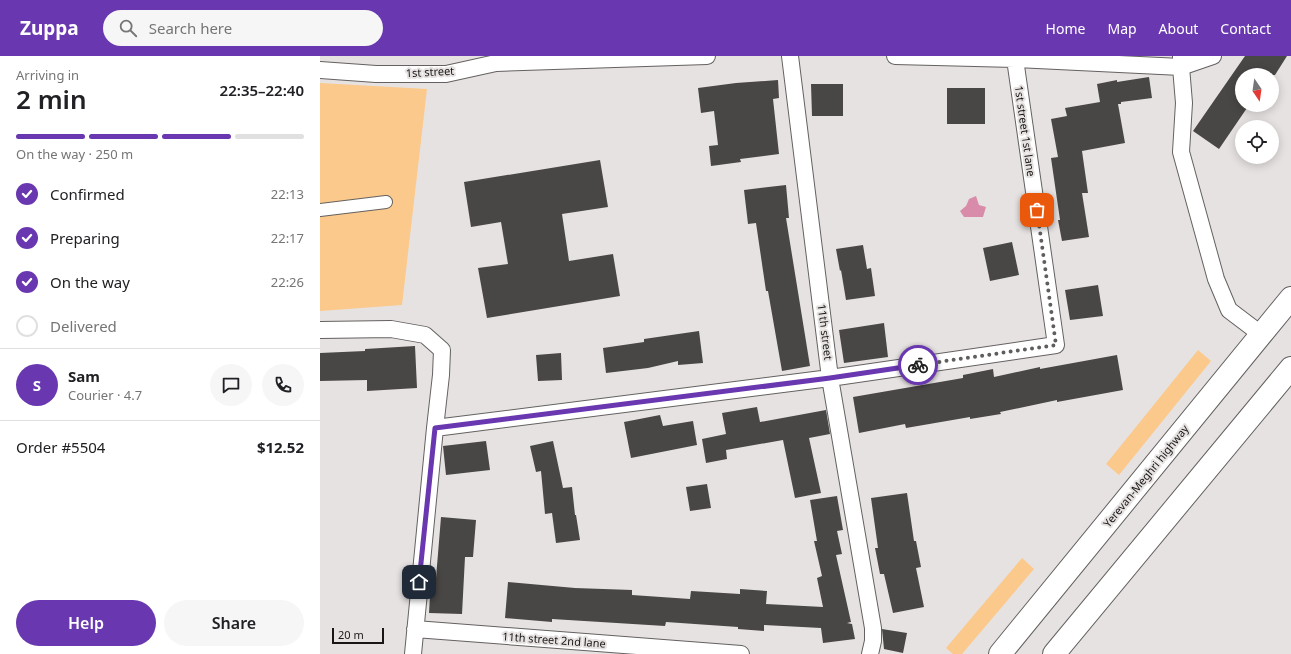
<!DOCTYPE html>
<html lang="en">
<head>
<meta charset="utf-8">
<style>
  body { margin:0; font-family:"Noto Sans",sans-serif; background:#f6f6f6; color:#202124; height:100vh; display:flex; flex-direction:column; font-size:15px; white-space:nowrap }
  * { box-sizing:border-box; margin:0 }
  p { font-size:13px; color:#757577 }
  .icon { flex:none; width:22px; height:22px; fill:none; stroke:currentColor; stroke-width:2; stroke-linecap:round; stroke-linejoin:round }
  .map { position:relative; flex:1; overflow:hidden }
  .panel { display:flex; flex-direction:column; background:#fff; width:320px }
  .panel>* { flex:none }
  .needle { width:26px; rotate:167deg }
  .buttons { position:absolute; left:915px; top:12px; display:grid; gap:8px }
  .buttons a { display:grid; place-items:center; width:44px; height:44px; border-radius:50%; background:#fff; box-shadow:0 2px 10px #0003; font-size:20px }
  .scale { position:absolute; left:12px; bottom:10px; width:52px; box-sizing:border-box; padding-left:4px; border:2px solid #181716; border-top:0; font-size:11px; line-height:14px; white-space:nowrap; color:#181716; -webkit-text-stroke:3px #e6e2e1; paint-order:stroke }
  .pin { position:absolute; display:grid; place-items:center; width:34px; height:34px; color:#fff; margin:-17px; border-radius:8px; box-shadow:0 2px 6px #0006 }
  .courier { position:absolute; display:grid; place-items:center; width:40px; height:40px; margin:-20px; border:3px solid #6937af; border-radius:50%; background:#fff; color:#222; box-shadow:0 1px 5px #0007 }
  .summary em { font-style:normal; font-weight:600 }
  .summary div { display:flex; flex-direction:column-reverse }
  .summary { display:flex; align-items:center; justify-content:space-between; height:68px; padding:0 16px }
  h1 { font-size:26px; font-weight:600; line-height:30px }
  .bar { display:grid; grid-template-columns:repeat(4,1fr); gap:6px 4px; align-content:center; height:48px; padding:0 16px }
  .bar i { height:5px; border-radius:3px; background:#e0e0e0 }
  .bar .active { background:#6937af }
  .bar p { grid-column:span 4 }
  .line { display:flex; align-items:center; gap:10px; padding:0 16px; border-top:1px solid #e0e0e0 }
  .line div { flex:1 }
  .round { display:grid; place-items:center; flex:none; width:42px; height:42px; border-radius:21px; background:#f6f6f6 }
  ol { padding:0 16px; list-style:none }
  li { display:flex; align-items:center; gap:12px; height:44px }
  li p { margin-inline-start:auto }
  li .icon { padding:4px; border-radius:50%; background:#6937af; color:#fff; stroke-width:4 }
  li:last-child { color:#757577 }
  li i { width:22px; height:22px; border:2px solid #e0e0e0; border-radius:50% }
  .cta { display:flex; gap:8px; margin-top:auto; padding:8px 16px }
  .cta a { flex:1; height:46px; border-radius:24px; background:#6937af; color:#fff; font-size:16px; font-weight:600; line-height:46px; text-align:center }
  .cta a+a { background:#f6f6f6; color:#202124 }
  header { display:flex; align-items:center; gap:24px; box-sizing:border-box; height:56px; padding:0 20px; background:#6937af; color:#fff }
  header strong { font-size:19px }
  nav { display:flex; gap:22px; margin-inline-start:auto; font-size:14px }
  .search { width:280px; height:36px; background:#f6f6f6; display:flex; align-items:center; gap:10px; box-sizing:border-box; padding:0 14px; border-radius:22px; color:#757577; font-size:15px }
  main { display:flex; flex:1; min-height:0 }
  .map>svg:first-child { display:block }
  .green { fill:#fbc98b }
  .water { fill:#d98ca9 }
  .building { fill:#494646 }
  .lines { fill:none; stroke-linecap:round; stroke-linejoin:round }
  .pedestrian-casing { stroke:#646160; stroke-width:14 }
  .minor-casing { stroke:#646160; stroke-width:18 }
  .trunk-casing { stroke:#646160; stroke-width:24 }
  .pedestrian { stroke:#fff; stroke-width:12 }
  .minor { stroke:#fff; stroke-width:16 }
  .trunk { stroke:#fff; stroke-width:22 }
  .done { stroke:#605e5d; stroke-width:4; stroke-dasharray:0 7.2 }
  .route { stroke:#6937af; stroke-width:5 }
  .labels { text-anchor:middle; stroke-width:4; stroke-linejoin:round; paint-order:stroke }
  .street-label { font-size:11px; fill:#181716; stroke:#e6e2e1 }
</style>
</head>
<body>
<header>
<strong>Zuppa</strong>
<div class="search"><svg class="icon" aria-label="search" viewBox="0 0 24 24"><circle cx="10" cy="10" r="6"/><path d="M15 15l6 6"/></svg>Search here</div>
<nav><a>Home</a><a>Map</a><a>About</a><a>Contact</a></nav>
</header>
<main>
<section class="panel">
<div class="summary"><div><h1>2 min</h1><p>Arriving in</p></div><em>22:35–22:40</em></div>
<div class="bar"><i class="active"></i><i class="active"></i><i class="active"></i><i></i><p>On the way · 250 m</p></div>
<ol>
<li><svg class="icon" aria-label="check" viewBox="0 0 24 24"><path d="M5 12l5 5 9-10"/></svg>Confirmed<p>22:13</p></li>
<li><svg class="icon" aria-label="check" viewBox="0 0 24 24"><path d="M5 12l5 5 9-10"/></svg>Preparing<p>22:17</p></li>
<li><svg class="icon" aria-label="check" viewBox="0 0 24 24"><path d="M5 12l5 5 9-10"/></svg>On the way<p>22:26</p></li>
<li><i></i>Delivered</li>
</ol>
<div class="line" style="height:72px"><b class="round" style="background:#6937af;color:#fff">S</b><div><b>Sam</b><p>Courier · 4.7</p></div><a class="round"><svg class="icon" aria-label="chat" viewBox="0 0 24 24"><path d="M4 5h16v11H9l-5 4z"/></svg></a><a class="round"><svg class="icon" aria-label="phone" viewBox="0 0 24 24"><path d="M5 4h4l2 5-3 2q2 4 5 5l2-3 5 2v4C11 20 4 13 5 4z"/></svg></a></div>
<div class="line" style="height:52px"><div>Order #5504</div><b>$12.52</b></div>
<div class="cta"><a>Help</a><a>Share</a></div>
</section>
<div class="map">
<svg width="971" height="598" viewBox="0 0 971 598">
  <rect width="100%" height="100%" fill="#e6e2e1"/>
  <!-- green -->
  <path class="green" d="M 0,27 L 107,33 L 82,249 L 0,255 Z
    M 878,294 L 891,305 L 799,419 L 786,408 Z
    M 702,502 L 714,513 L 642,598 L 633,598 L 626,592 Z"/>
  <!-- water -->
  <path class="water" d="M 656,140 L 659,149 L 666,151 L 663,161 L 644,161 L 640,155 L 646,150 L 649,143 Z"/>
  <!-- building -->
  <path class="building" d="M 925,0 L 967,0 L 955,19 L 922,19 L 922,49 L 929,49 L 899,93 L 873,75 Z
    M 829,21 L 832,42 L 801,46 L 801,48 L 798,48 L 805,87 L 762,95 L 768,137 L 762,137 L 769,181 L 742,185 L 738,164 L 740,164 L 731,102 L 738,101 L 731,63 L 747,60 L 745,52 L 780,46 L 777,28 L 797,24 L 797,26 Z
    M 458,24 L 459,42 L 453,43 L 459,98 L 420,103 L 421,106 L 391,110 L 389,90 L 398,89 L 394,55 L 381,57 L 378,32 L 416,27 Z
    M 491,28 L 523,28 L 523,60 L 492,60 Z
    M 627,32 L 665,32 L 665,68 L 627,68 Z
    M 280,104 L 288,151 L 242,158 L 249,205 L 293,198 L 300,240 L 167,262 L 158,212 L 188,208 L 181,166 L 151,171 L 144,126 Z
    M 466,129 L 469,162 L 466,162 L 490,310 L 462,315 L 448,235 L 446,235 L 436,167 L 428,168 L 424,134 Z
    M 692,186 L 699,219 L 670,225 L 663,192 Z
    M 543,189 L 547,213 L 551,212 L 555,240 L 526,244 L 521,214 L 520,215 L 516,193 Z
    M 778,229 L 783,260 L 750,264 L 745,234 Z
    M 564,267 L 568,301 L 524,307 L 519,274 Z
    M 379,275 L 383,307 L 358,309 L 358,305 L 328,312 L 286,317 L 283,292 L 324,286 L 324,283 Z
    M 95,290 L 97,332 L 47,335 L 47,324 L 0,325 L 0,297 L 45,295 L 45,293 Z
    M 241,297 L 242,324 L 218,325 L 216,299 Z
    M 797,299 L 803,334 L 737,346 L 737,344 L 680,356 L 681,358 L 650,363 L 650,361 L 586,372 L 585,368 L 539,377 L 533,341 L 643,322 L 643,319 L 673,313 L 674,321 L 720,311 L 720,313 Z
    M 437,351 L 440,366 L 506,354 L 510,378 L 489,382 L 501,437 L 475,442 L 463,384 L 406,394 L 407,403 L 386,407 L 382,383 L 406,378 L 402,357 Z
    M 340,359 L 343,370 L 373,365 L 377,389 L 311,402 L 304,366 Z
    M 166,385 L 170,414 L 126,419 L 123,390 Z
    M 233,385 L 243,432 L 252,431 L 255,459 L 256,459 L 260,484 L 236,487 L 232,457 L 225,458 L 221,415 L 216,416 L 210,390 Z
    M 387,428 L 391,452 L 370,455 L 366,431 Z
    M 587,437 L 594,485 L 596,485 L 601,511 L 596,512 L 604,551 L 573,557 L 564,518 L 560,518 L 555,492 L 558,492 L 551,442 Z
    M 517,440 L 523,474 L 517,475 L 522,498 L 516,499 L 531,566 L 527,567 L 532,568 L 535,583 L 503,587 L 501,572 L 444,569 L 444,575 L 418,573 L 418,571 L 346,566 L 345,570 L 232,563 L 232,566 L 185,562 L 188,526 L 255,532 L 312,534 L 312,539 L 370,543 L 371,535 L 420,538 L 420,533 L 447,535 L 446,548 L 503,551 L 497,522 L 502,520 L 494,485 L 497,485 L 490,444 Z
    M 121,461 L 156,464 L 153,501 L 145,501 L 142,558 L 109,557 L 111,522 L 116,522 Z
    M 562,573 L 587,577 L 583,597 L 564,593 Z"/>
  <g class="lines">
    <!-- pedestrian casing -->
    <g class="pedestrian-casing">
      <path id="pedestrian" d="M 0,154 L 66,146"/>
    </g>
    <!-- minor casing -->
    <g class="minor-casing">
      <path id="minor" d="M 470,0 L 510,322 L 553,572 L 553,585 L 550,598
        M 575,0 L 695,3 L 861,11 L 893,0
        M 861,1 L 861,11 L 864,47 L 861,96 L 896,223 L 909,254 L 942,279
        M 0,14 L 56,18 L 126,18 L 176,7 L 387,0
        M 0,274 L 71,273 L 105,279 L 122,294 L 121,319 L 115,372 L 93,598
        M 115,372 L 510,322 L 736,289 L 695,3
        M 95,573 L 421,598"/>
    </g>
    <!-- trunk casing -->
    <g class="trunk-casing">
      <path id="trunk" d="M 680,598 L 971,242
        M 734,598 L 971,312"/>
    </g>
    <!-- pedestrian -->
    <use href="#pedestrian" class="pedestrian"/>
    <!-- minor -->
    <use href="#minor" class="minor"/>
    <!-- trunk -->
    <use href="#trunk" class="trunk"/>
  </g>
  <g class="lines">
    <!-- done -->
    <path class="done" d="M 598,309 L 736,289 L 717,154"/>
    <!-- route -->
    <path class="route" d="M 99,526 L 115,372 L 510,322 L 598,309"/>
  </g>
  <g class="labels">
    <!-- street labels -->
    <g class="street-label">
      <text transform="translate(110 16) rotate(-3)" y="4">1st street</text>
      <text transform="translate(705 75) rotate(82)" y="4">1st street 1st lane</text>
      <text transform="translate(505 276) rotate(83)" y="4">11th street</text>
      <text transform="translate(826 420) rotate(-51)" y="4">Yerevan-Meghri highway</text>
      <text transform="translate(234 584) rotate(4)" y="4">11th street 2nd lane</text>
    </g>
  </g>
</svg>
<div class="buttons">
<a><svg class="needle" viewBox="-14 -14 28 28"><path d="M0-13l5 13h-10z" fill="#e53935"/><path d="M0 13l5-13h-10z" fill="#757577"/></svg></a>
<a><svg class="icon" aria-label="locate" viewBox="0 0 24 24"><circle cx="12" cy="12" r="6"/><path d="M12 2v4M12 18v4M2 12h4M18 12h4"/></svg></a>
</div>
<div class="scale">20 m</div>
<div class="pin" style="left:717px;top:154px;background:#ea580c"><svg class="icon" aria-label="bag" viewBox="0 0 24 24"><path d="M5 8h14l-1 12H6zM9 8a3 3 0 0 1 6 0"/></svg></div>
<div class="pin" style="left:99px;top:526px;background:#1f2937"><svg class="icon" aria-label="home" viewBox="0 0 24 24"><path d="M3 11l9-7 9 7M6 9v11h12V9"/></svg></div>
<div class="courier" style="left:598px;top:309px"><svg class="icon" aria-label="bike" viewBox="0 0 24 24"><circle cx="6" cy="16" r="4"/><circle cx="18" cy="16" r="4"/><path d="M6 16l4-8h5l3 8M10 8l3 8H6M13 5h3"/></svg></div>
</div>
</main>
</body>
</html>
